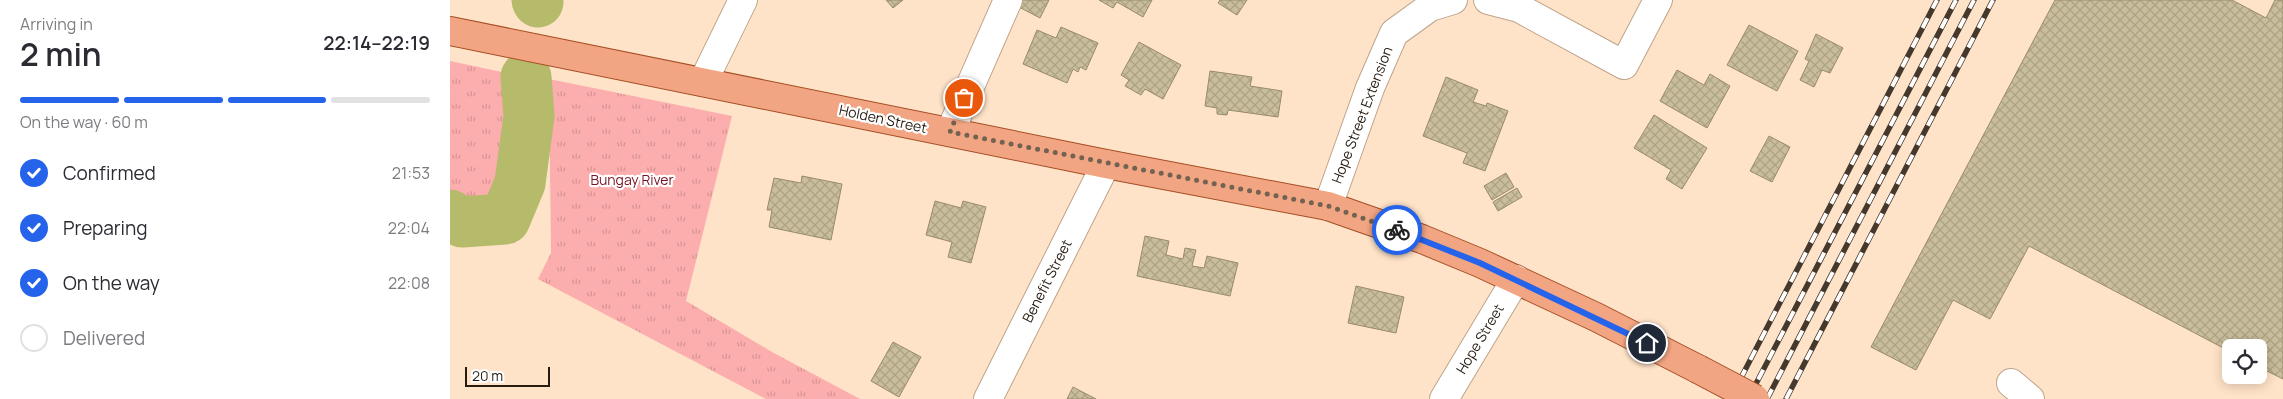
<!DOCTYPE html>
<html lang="en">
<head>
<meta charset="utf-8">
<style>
  body { margin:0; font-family:Manrope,sans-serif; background:#f2f2f3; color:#2b2b33; height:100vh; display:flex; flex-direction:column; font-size:19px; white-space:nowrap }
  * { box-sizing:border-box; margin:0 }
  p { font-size:16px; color:#7c7c81 }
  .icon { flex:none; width:28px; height:28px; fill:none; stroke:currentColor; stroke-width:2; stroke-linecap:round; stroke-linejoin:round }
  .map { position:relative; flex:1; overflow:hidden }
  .details { display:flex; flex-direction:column; background:#fff; width:450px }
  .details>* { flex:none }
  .buttons { position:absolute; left:1772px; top:339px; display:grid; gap:10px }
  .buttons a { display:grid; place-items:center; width:45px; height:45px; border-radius:8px; background:#fff; box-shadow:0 2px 12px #0003; font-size:25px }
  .scale { position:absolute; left:15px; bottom:12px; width:85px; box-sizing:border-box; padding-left:5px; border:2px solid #261c12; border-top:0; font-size:14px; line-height:18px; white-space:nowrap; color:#261c12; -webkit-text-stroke:4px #fff; paint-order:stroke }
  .pin { position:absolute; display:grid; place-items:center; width:42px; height:42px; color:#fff; margin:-21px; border:2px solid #fff; border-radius:50%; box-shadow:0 1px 5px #0007 }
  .courier { position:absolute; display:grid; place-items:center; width:50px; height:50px; margin:-25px; border:4px solid #2563eb; border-radius:50%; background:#fff; color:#222; box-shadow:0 1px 6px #0007 }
  .overview em { font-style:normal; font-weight:600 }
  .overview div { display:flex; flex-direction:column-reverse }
  .overview { display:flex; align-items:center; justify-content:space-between; height:85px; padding:0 20px }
  h1 { font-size:32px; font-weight:600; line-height:38px }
  .bar { display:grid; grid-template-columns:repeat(4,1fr); gap:8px 5px; align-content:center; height:60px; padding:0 20px }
  .bar i { height:6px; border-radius:4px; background:#e1e1e2 }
  .bar .active { background:#2563eb }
  .bar p { grid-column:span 4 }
  ol { padding:0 20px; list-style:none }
  li { display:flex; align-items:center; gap:15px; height:55px }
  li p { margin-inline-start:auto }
  li .icon { padding:5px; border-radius:50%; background:#2563eb; color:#fff; stroke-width:4 }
  li:last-child { color:#7c7c81 }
  li i { width:28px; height:28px; border:2px solid #e1e1e2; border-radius:50% }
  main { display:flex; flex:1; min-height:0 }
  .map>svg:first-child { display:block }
  .park { fill:url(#park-tufts) }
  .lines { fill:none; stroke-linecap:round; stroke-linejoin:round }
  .river { stroke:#b5bb6a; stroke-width:51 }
  .building { fill:url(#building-cross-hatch); stroke:#978b6b }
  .minor-casing { stroke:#bea48a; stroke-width:30 }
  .major-casing { stroke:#a54e24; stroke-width:30 }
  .minor { stroke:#fff; stroke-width:28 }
  .major { stroke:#f2a582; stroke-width:28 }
  .rail-casing { stroke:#45382c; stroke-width:5.5 }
  .rail { stroke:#fff; stroke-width:4; stroke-dasharray:11; stroke-linecap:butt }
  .major-bridge-casing { stroke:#a54e24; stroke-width:30; stroke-linecap:butt }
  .major-bridge { stroke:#f2a582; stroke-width:28 }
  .done { stroke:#726252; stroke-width:5; stroke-dasharray:0 9 }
  .route { stroke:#2563eb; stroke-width:6 }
  .labels { text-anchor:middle; stroke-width:4.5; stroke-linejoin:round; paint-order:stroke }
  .street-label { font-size:14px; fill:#261c12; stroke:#fff }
  .park-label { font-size:14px; fill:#791322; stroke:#fff }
</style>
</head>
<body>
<main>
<section class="details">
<div class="overview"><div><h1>2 min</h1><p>Arriving in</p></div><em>22:14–22:19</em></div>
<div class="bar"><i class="active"></i><i class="active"></i><i class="active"></i><i></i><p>On the way · 60 m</p></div>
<ol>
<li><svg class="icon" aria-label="check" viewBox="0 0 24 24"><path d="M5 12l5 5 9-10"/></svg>Confirmed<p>21:53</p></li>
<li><svg class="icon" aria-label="check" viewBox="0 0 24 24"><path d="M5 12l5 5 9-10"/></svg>Preparing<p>22:04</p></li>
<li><svg class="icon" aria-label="check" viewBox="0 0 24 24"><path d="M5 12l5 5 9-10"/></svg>On the way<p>22:08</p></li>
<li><i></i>Delivered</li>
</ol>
</section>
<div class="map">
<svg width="1833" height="399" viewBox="0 0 1833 399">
  <defs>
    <pattern id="park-tufts" width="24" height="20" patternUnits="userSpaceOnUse" patternTransform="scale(1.25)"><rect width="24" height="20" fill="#fcadad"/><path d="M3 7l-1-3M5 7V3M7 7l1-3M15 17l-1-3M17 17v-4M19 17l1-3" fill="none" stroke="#d89494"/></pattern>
    <pattern id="building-cross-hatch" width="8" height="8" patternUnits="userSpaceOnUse" patternTransform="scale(1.25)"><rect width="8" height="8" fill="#c9bd9b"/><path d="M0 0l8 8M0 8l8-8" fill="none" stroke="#aca284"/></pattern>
  </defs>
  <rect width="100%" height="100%" fill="#ffe3c8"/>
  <!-- park -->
  <path class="park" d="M 0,61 L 76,77 L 79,116 L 70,183 L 55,219 L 12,222 L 0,215 Z
    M 99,79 L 282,116 L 236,301 L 322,352 L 410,399 L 316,399 L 88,279 L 101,253 Z"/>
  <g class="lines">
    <!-- river -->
    <path class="river" d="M 87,0 L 88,2
      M 0,215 L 12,222 L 55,219 L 70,183 L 79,116 L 76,77"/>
  </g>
  <!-- building -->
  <path class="building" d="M 436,0 L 453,0 L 443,8 Z
    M 570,0 L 599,0 L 590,18 L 567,6 Z
    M 649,0 L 702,0 L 693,17 L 667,2 L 663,8 Z
    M 770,0 L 797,0 L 787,15 L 768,3 Z
    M 1605,0 L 1782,0 L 1816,18 L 1825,0 L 1833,0 L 1833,379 L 1809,367 L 1809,348 L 1781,348 L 1781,352 L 1579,246 L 1540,319 L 1503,300 L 1466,370 L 1421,347 Z
    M 1299,25 L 1348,51 L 1327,91 L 1277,65 Z
    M 611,27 L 648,43 L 636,70 L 630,67 L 628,72 L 623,69 L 617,83 L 573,64 L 587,30 L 606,38 Z
    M 1366,34 L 1393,48 L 1380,73 L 1372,70 L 1364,87 L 1350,80 L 1359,61 L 1355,59 Z
    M 689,42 L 731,65 L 713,99 L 695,89 L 691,95 L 675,86 L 679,80 L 671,75 Z
    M 1227,70 L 1254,85 L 1260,74 L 1280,86 L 1257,128 L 1210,101 Z
    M 760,71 L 802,77 L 800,86 L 832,91 L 828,117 L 778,110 L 777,115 L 767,114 L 767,108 L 755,106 Z
    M 996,77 L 1028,90 L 1023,102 L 1036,106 L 1037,103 L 1058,111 L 1035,171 L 1013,163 L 1017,153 L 973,136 Z
    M 1204,115 L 1257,148 L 1232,189 L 1216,179 L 1221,170 L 1184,148 Z
    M 1319,136 L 1340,147 L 1322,182 L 1300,171 Z
    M 1056,173 L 1064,187 L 1042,200 L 1034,186 Z
    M 352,176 L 392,184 L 381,240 L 319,227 L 322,210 L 317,210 L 324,178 L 351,183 Z
    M 1067,188 L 1072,197 L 1048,211 L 1043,202 Z
    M 485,201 L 511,208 L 513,201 L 536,207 L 521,263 L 498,257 L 502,242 L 476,235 Z
    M 695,236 L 719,241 L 716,255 L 733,259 L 735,248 L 746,250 L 742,266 L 754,268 L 757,256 L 788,263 L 780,296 L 687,276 Z
    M 906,286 L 954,297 L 946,333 L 898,323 Z
    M 443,342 L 471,357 L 449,397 L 421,381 Z
    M 623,387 L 646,399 L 617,399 Z"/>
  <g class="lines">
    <!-- minor casing -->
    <g class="minor-casing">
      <path id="minor" d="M 1038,0 L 1069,8 L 1174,65 L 1208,0
        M 253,82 L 293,0
        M 500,132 L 558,0
        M 878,206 L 920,88 L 944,33 L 980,7 L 1003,0
        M 1561,383 L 1580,399
        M 538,399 L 656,164
        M 994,399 L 1066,279"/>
    </g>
    <!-- major casing -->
    <g class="major-casing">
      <path id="major" d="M 0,31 L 656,164 L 878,206 L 972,239 L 1030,263 L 1146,317 L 1248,369"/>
    </g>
    <!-- minor -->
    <use href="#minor" class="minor"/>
    <!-- major -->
    <use href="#major" class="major"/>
    <!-- rail casing -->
    <g class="rail-casing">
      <path id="rail" d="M 1280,399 L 1487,0
        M 1298,399 L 1506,0
        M 1317,399 L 1524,0
        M 1336,399 L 1543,0"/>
    </g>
    <!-- rail -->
    <use href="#rail" class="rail"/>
    <!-- major-bridge casing -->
    <g class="major-bridge-casing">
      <path id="major-bridge" d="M 1248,369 L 1305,399"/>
    </g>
    <!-- major-bridge -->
    <use href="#major-bridge" class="major-bridge"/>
  </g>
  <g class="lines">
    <!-- done -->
    <path class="done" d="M 514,98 L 500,132 L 878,206 L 947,230"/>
    <!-- route -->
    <path class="route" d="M 947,230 L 1030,263 L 1197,343"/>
  </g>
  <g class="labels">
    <!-- street labels -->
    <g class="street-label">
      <text transform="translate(912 115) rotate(-69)" y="5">Hope Street Extension</text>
      <text transform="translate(433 119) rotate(12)" y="5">Holden Street</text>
      <text transform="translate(597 281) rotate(-63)" y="5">Benefit Street</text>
      <text transform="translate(1030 339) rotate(-59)" y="5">Hope Street</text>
    </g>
    <!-- park labels -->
    <g class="park-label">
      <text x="182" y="185">Bungay River</text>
    </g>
  </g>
</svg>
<div class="buttons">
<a><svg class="icon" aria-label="locate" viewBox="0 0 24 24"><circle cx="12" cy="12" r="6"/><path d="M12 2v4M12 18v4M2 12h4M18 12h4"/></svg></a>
</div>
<div class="scale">20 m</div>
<div class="pin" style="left:514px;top:98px;background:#ea580c"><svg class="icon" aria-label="bag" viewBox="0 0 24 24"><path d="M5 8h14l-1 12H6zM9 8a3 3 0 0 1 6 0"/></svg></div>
<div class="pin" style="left:1197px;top:343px;background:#1f2937"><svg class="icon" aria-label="home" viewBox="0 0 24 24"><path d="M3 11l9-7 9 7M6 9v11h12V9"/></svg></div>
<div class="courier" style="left:947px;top:230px"><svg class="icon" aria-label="bike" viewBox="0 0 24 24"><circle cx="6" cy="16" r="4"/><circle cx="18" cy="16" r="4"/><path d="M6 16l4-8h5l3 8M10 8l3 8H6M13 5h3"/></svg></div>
</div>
</main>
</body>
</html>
